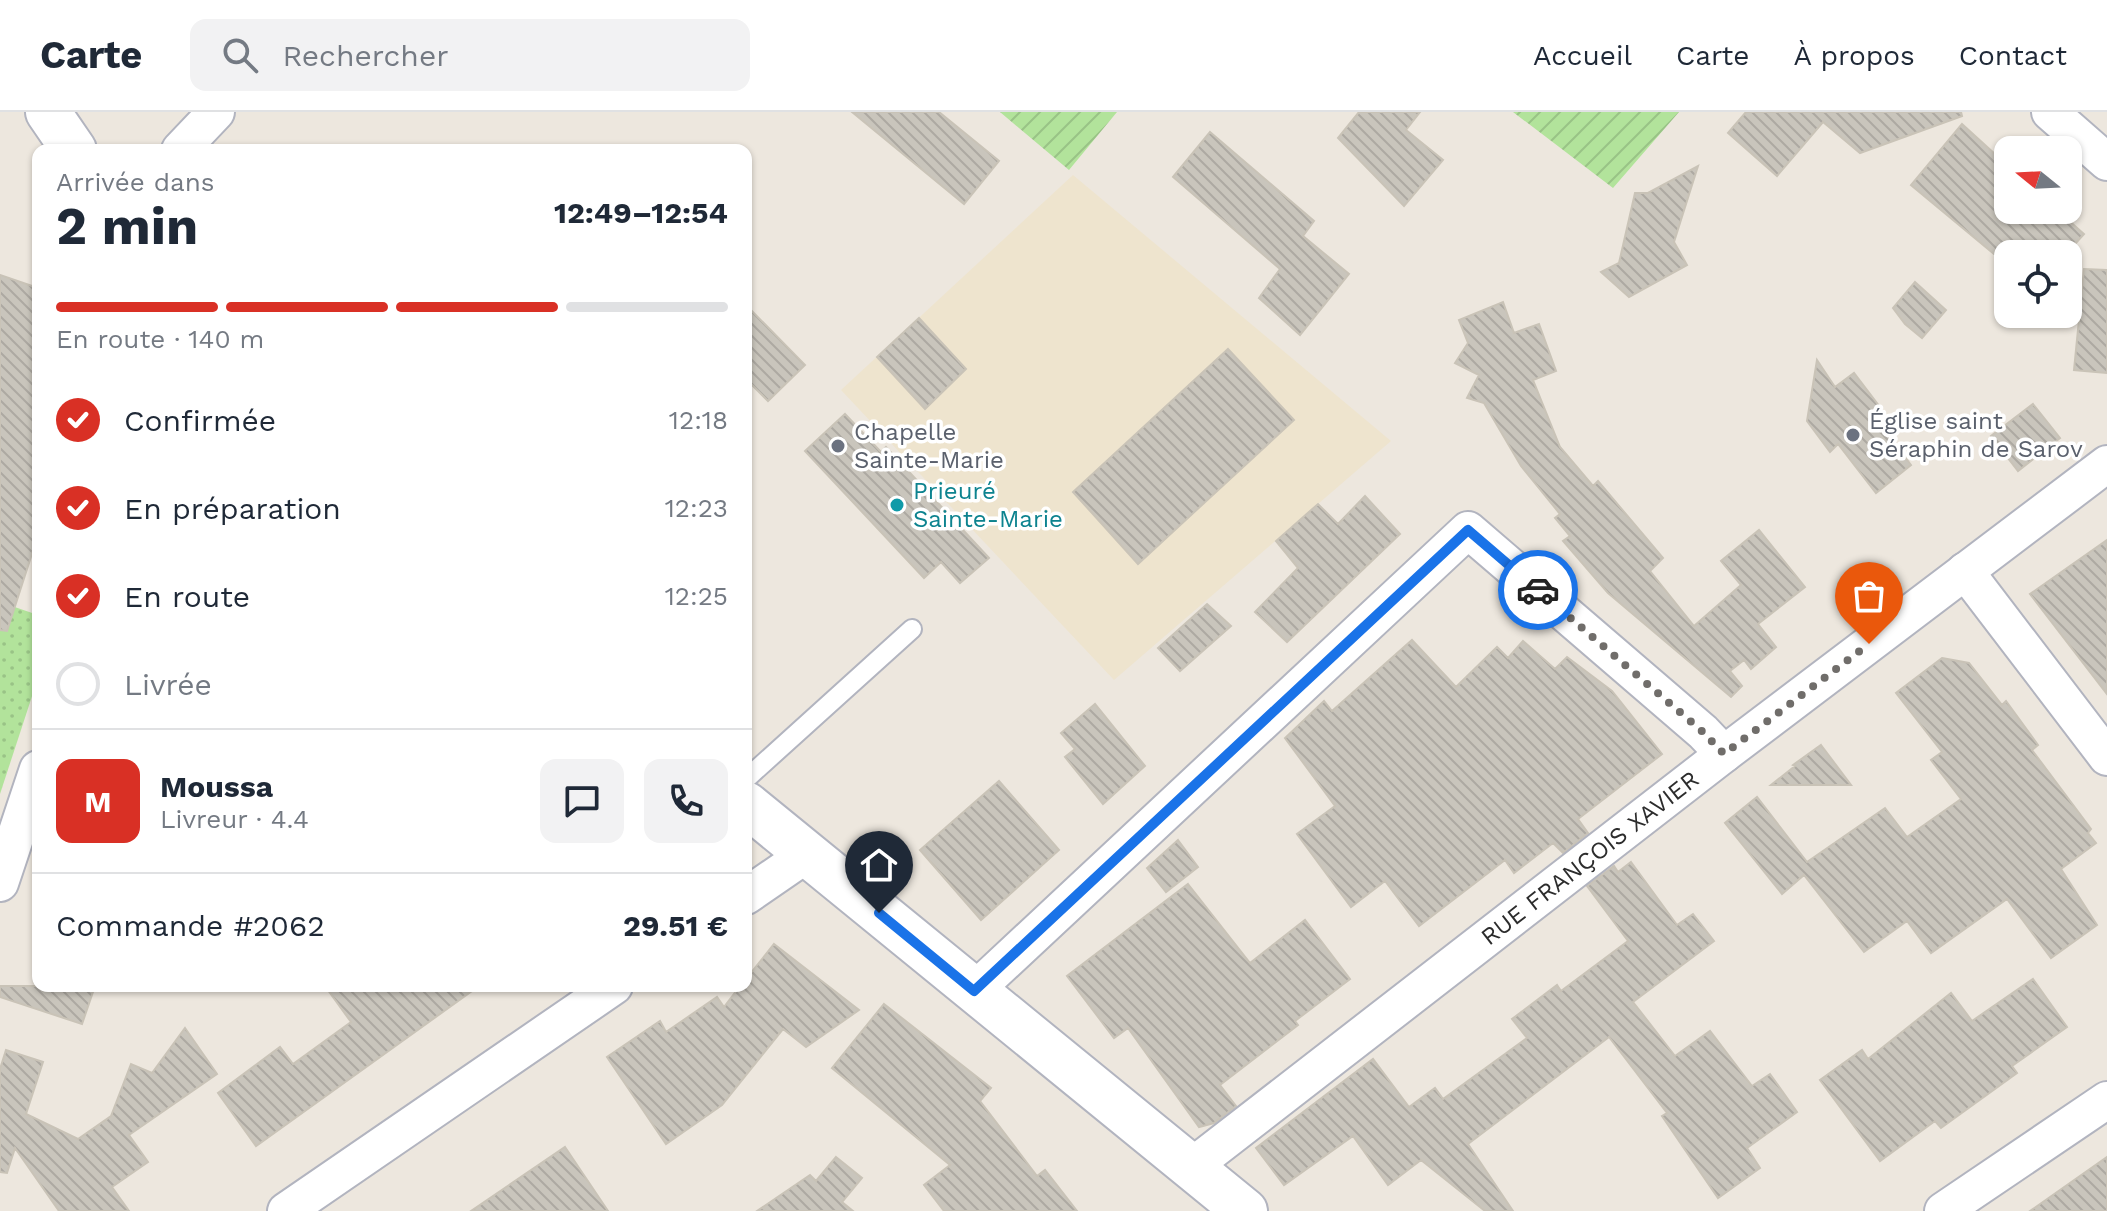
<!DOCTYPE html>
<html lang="fr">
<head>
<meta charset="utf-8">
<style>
  body { margin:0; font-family:"Work Sans",sans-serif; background:#f2f2f3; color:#1f2937; height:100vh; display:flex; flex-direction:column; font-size:30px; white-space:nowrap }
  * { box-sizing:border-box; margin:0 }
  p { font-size:26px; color:#747a83 }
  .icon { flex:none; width:44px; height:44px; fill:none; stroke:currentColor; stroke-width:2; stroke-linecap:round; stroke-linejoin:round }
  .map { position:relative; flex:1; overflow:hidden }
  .panel { position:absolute; left:32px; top:32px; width:720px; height:848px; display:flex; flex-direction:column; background:#fff; border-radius:16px; box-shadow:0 2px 6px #0004 }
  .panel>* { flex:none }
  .needle { width:52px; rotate:288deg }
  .fabs { position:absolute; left:1994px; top:24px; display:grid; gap:16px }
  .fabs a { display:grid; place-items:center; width:88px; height:88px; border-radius:16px; background:#fff; box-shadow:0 2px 6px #0004; font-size:40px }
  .pin { position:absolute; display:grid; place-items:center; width:68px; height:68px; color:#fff; margin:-82px -34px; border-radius:50% 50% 50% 0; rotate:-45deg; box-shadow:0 0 8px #0007 }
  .pin .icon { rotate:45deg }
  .courier { position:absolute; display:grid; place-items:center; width:80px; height:80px; margin:-40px; border:6px solid #1a73e8; border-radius:50%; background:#fff; color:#222; box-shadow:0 2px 10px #0007 }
  .summary em { font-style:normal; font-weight:700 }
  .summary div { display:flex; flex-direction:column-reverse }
  .summary { display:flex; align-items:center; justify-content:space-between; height:136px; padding:0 24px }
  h1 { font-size:52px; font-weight:700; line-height:60px }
  .bar { display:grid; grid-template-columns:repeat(4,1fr); gap:12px 8px; align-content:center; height:96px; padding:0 24px }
  .bar i { height:10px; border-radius:6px; background:#e0e1e3 }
  .bar .on { background:#d93025 }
  .bar p { grid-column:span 4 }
  .line { display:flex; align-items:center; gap:20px; padding:0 24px; border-top:2px solid #e0e1e3 }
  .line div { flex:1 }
  .round { display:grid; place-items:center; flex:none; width:84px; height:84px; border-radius:16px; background:#f2f2f3 }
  ol { padding:0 24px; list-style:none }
  li { display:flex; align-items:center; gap:24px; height:88px }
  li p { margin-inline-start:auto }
  li .icon { padding:8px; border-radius:50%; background:#d93025; color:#fff; stroke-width:4 }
  li:last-child { color:#747a83 }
  li i { width:44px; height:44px; border:4px solid #e0e1e3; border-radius:50% }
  header { display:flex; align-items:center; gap:48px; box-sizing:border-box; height:112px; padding:0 40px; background:#fff; border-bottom:2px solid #e0e1e3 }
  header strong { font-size:38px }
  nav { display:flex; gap:44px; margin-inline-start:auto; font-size:28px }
  .search { width:560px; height:72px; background:#f2f2f3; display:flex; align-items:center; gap:20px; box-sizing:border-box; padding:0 28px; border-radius:16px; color:#747a83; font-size:30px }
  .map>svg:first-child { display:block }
  .education { fill:#eee4ce }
  .grass { fill:url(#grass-dots) }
  .garden { fill:url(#garden-furrows) }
  .building { fill:url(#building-back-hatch); stroke:#c9c3b7; stroke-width:2 }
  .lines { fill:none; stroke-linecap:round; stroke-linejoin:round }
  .lane-casing { stroke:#b2b4bf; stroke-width:22 }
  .street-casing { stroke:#b2b4bf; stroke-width:40 }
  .secondary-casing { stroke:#b2b4bf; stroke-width:48 }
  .lane { stroke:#fff; stroke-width:18 }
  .street { stroke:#fff; stroke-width:36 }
  .secondary { stroke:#fff; stroke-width:44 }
  .done { stroke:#706d6a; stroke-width:8; stroke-dasharray:0 14.4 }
  .route { stroke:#1a73e8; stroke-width:10 }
  .worship-dot { fill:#6b7280; stroke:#fff; stroke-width:3 }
  .culture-dot { fill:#0f9aa8; stroke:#fff; stroke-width:3 }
  .labels { text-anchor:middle; stroke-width:7; stroke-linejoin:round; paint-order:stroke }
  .worship-label { font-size:24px; fill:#5b616d; stroke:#fff; text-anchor:start }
  .culture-label { font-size:24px; fill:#0d838f; stroke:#fff; text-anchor:start }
  .street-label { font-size:24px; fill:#2c2c2c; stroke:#fff }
</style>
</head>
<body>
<header>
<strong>Carte</strong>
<div class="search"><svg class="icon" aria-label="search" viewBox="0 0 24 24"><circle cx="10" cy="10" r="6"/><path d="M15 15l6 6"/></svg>Rechercher</div>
<nav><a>Accueil</a><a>Carte</a><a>À propos</a><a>Contact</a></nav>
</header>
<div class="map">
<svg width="2107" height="1099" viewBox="0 0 2107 1099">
  <defs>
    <pattern id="grass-dots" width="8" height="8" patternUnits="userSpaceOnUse" patternTransform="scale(2)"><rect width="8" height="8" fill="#b2e39b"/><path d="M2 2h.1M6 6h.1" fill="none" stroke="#99c386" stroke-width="1.8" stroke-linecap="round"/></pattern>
    <pattern id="garden-furrows" width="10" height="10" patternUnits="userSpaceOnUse" patternTransform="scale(2)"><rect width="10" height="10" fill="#b2e39b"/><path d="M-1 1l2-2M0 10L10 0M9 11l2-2" fill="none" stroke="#99c386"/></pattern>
    <pattern id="building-back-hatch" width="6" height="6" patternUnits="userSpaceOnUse" patternTransform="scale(2)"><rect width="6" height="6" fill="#c9c5bc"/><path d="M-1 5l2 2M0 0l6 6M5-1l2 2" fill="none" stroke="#ada9a2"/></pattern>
  </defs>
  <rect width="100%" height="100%" fill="#ede7de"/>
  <!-- education -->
  <path class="education" d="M 1073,63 L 1391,329 L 1114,568 L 841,278 Z"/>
  <!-- grass -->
  <path class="grass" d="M 0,490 L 38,503 L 38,566 L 0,682 Z"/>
  <!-- garden -->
  <path class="garden" d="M 1000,0 L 1117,0 L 1069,58 Z
    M 1513,0 L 1679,0 L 1613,76 Z"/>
  <!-- building -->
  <path class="building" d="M 852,0 L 939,0 L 999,49 L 964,92 Z
    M 1359,0 L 1420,0 L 1406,18 L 1443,48 L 1404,94 L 1338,26 Z
    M 1746,0 L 1961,0 L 1962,4 L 1860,41 L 1823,10 L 1777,64 L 1728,21 Z
    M 1962,12 L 2008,54 L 2008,98 L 2057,98 L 2084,122 L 2066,142 L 1994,142 L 1911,73 Z
    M 1210,20 L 1314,109 L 1303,124 L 1349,162 L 1300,223 L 1259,186 L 1280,157 L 1173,65 Z
    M 1698,54 L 1674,130 L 1687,153 L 1629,185 L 1601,160 L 1619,151 L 1635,81 L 1648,81 Z
    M 2084,157 L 2107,158 L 2107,261 L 2074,258 Z
    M 0,163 L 38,176 L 38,423 L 7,519 L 0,518 Z
    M 1915,170 L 1946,198 L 1922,226 L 1905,212 L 1893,196 Z
    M 1503,190 L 1514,221 L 1539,212 L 1556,259 L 1533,268 L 1560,335 L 1593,374 L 1598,369 L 1663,446 L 1650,459 L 1694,514 L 1741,473 L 1721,449 L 1759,418 L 1805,475 L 1758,512 L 1776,535 L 1751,557 L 1744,548 L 1730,559 L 1742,574 L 1731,585 L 1608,481 L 1563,429 L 1570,424 L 1555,406 L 1560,402 L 1521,354 L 1484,291 L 1467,286 L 1479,263 L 1455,251 L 1468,231 L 1459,208 Z
    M 746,193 L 805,253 L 768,289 L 746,267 Z
    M 919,206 L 966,257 L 925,297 L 877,245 Z
    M 1228,237 L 1294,308 L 1138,452 L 1073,380 Z
    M 1817,248 L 1835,275 L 1854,261 L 1883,299 L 1875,305 L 1911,353 L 1876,381 L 1838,332 L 1830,340 L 1807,309 Z
    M 2033,292 L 2060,326 L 2018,359 L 1991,324 Z
    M 845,302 L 881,340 L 886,335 L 989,446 L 960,471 L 941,450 L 924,466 L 805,339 Z
    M 1365,384 L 1400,422 L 1287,530 L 1255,500 L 1298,456 L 1276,429 L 1318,392 L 1338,412 Z
    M 2107,428 L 2107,582 L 2030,482 Z
    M 1207,492 L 1231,514 L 1180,559 L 1158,536 Z
    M 1412,528 L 1456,575 L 1497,535 L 1508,546 L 1523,529 L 1555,557 L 1567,545 L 1612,579 L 1662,642 L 1578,707 L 1588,721 L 1563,741 L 1553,731 L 1514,761 L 1505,748 L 1419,814 L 1385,769 L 1351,795 L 1297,722 L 1335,694 L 1285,626 L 1324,589 L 1332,599 Z
    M 1942,546 L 1969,551 L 2002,593 L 2006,589 L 2038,633 L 2032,638 L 2091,717 L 2088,721 L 2096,731 L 2061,757 L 2097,813 L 2051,846 L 2007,787 L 1931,841 L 1907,809 L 1864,840 L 1804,763 L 1782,782 L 1725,711 L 1757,685 L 1807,750 L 1885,696 L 1907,725 L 1961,687 L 1931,648 L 1942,640 L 1896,581 Z
    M 1095,592 L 1145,654 L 1103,692 L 1065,645 L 1075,637 L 1061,621 Z
    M 1821,633 L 1851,673 L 1771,673 L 1795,654 L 1793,653 Z
    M 999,669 L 1059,738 L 981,808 L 920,738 Z
    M 1178,728 L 1198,755 L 1166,780 L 1147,756 Z
    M 1631,750 L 1677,813 L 1693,802 L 1714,829 L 1633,890 L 1675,944 L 1710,919 L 1752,974 L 1770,962 L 1797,1000 L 1747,1036 L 1760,1056 L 1718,1086 L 1662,1004 L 1667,1001 L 1609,925 L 1468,1032 L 1513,1099 L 1485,1099 L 1421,1048 L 1388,1073 L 1353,1024 L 1284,1073 L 1256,1036 L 1373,947 L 1409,995 L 1435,976 L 1443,987 L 1527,926 L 1512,907 L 1557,873 L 1561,879 L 1628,829 L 1587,774 L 1614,754 L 1618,760 Z
    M 1188,772 L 1250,851 L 1305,808 L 1350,867 L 1295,909 L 1298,913 L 1220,973 L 1236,994 L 1214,1011 L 1199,1015 L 1128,916 L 1114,926 L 1067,864 Z
    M 774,832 L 859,898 L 806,935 L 783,917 L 722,993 L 666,1032 L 607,945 L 660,909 L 666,920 L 717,885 L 724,895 L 740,874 L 746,874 L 746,867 Z
    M 2033,867 L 2067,915 L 2012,954 L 2017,961 L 1941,1016 L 1935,1009 L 1880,1049 L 1820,968 L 1862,938 L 1868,947 L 1951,881 L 1972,909 Z
    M 0,874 L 95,874 L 82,912 L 0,885 Z
    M 325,874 L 479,874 L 256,1034 L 218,981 L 280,935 L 293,952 L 351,910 Z
    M 884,892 L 991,976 L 980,989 L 1037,1064 L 1045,1058 L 1077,1099 L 944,1099 L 924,1073 L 950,1053 L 832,956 Z
    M 185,916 L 217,962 L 129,1023 L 148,1050 L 112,1075 L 129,1099 L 59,1099 L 15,1036 L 7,1061 L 0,1060 L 0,957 L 6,938 L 43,950 L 26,1002 L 78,1027 L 111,1004 L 131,952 L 152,961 Z
    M 565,1035 L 608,1099 L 471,1099 Z
    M 836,1045 L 862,1066 L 842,1090 L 853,1099 L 757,1099 L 810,1063 L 816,1069 Z
    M 2107,1045 L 2107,1099 L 2030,1099 Z"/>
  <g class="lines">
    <!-- lane casing -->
    <g class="lane-casing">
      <path id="lane" d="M 746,667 L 912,517"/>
    </g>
    <!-- street casing -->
    <g class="street-casing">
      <g id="street">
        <path d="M 2050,0 L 2107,50"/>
        <path d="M 180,38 L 216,0"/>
        <path d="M 1965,459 L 2107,645"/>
        <path d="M 0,771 L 38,657"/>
        <path d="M 746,784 L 807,742"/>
        <path d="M 974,879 L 1468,418 L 1703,620 L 1724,642"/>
        <path id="s1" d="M 1190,1056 L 1724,642 L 2107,352"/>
        <path d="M 286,1099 L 614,874"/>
        <path d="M 1943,1099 L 2107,988"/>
      </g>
    </g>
    <!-- secondary casing -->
    <g class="secondary-casing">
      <path id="secondary" d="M 48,0 L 74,38
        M 746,692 L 1245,1099"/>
    </g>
    <!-- lane -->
    <use href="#lane" class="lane"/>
    <!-- street -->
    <use href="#street" class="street"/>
    <!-- secondary -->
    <use href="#secondary" class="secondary"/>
  </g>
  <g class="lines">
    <!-- done -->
    <path class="done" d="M 1538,478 L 1703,620 L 1724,642 L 1869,532"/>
    <!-- route -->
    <path class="route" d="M 879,801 L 974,879 L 1468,418 L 1538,478"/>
  </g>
  <!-- markers -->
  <g class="worship-dot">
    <circle cx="1853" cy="323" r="8"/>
    <circle cx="838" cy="334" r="8"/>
  </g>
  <circle class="culture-dot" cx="897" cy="393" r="8"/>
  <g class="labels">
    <!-- worship labels -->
    <g class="worship-label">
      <text x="1869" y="317">Église saint<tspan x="1869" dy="28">Séraphin de Sarov</tspan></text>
      <text x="854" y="328">Chapelle<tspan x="854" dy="28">Sainte-Marie</tspan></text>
    </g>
    <!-- culture labels -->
    <g class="culture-label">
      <text x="913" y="387">Prieuré<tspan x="913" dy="28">Sainte-Marie</tspan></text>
    </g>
    <!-- street labels -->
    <g class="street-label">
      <text dy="8" stroke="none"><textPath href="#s1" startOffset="506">RUE FRANÇOIS XAVIER</textPath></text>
    </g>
  </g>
</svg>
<div class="fabs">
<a><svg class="needle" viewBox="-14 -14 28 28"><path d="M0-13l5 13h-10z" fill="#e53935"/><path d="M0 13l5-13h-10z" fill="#747a83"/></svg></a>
<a><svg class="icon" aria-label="locate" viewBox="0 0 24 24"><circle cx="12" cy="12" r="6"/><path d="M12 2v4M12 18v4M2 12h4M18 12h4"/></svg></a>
</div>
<div class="pin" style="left:1869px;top:532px;background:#ea580c"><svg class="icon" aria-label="bag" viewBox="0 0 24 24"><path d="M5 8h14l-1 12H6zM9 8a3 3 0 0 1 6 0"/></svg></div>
<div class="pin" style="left:879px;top:801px;background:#1f2937"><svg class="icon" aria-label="home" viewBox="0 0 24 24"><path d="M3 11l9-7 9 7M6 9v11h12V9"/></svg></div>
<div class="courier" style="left:1538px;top:478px"><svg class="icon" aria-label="car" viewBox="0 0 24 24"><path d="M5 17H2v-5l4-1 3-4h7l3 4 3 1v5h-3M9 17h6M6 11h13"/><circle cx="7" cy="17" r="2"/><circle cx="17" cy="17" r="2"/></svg></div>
<section class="panel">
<div class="summary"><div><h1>2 min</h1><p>Arrivée dans</p></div><em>12:49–12:54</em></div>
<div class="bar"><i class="on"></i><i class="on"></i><i class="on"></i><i></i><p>En route · 140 m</p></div>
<ol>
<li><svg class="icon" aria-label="check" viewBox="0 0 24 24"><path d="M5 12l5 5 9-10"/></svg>Confirmée<p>12:18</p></li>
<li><svg class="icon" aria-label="check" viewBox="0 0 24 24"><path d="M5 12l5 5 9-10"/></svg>En préparation<p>12:23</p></li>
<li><svg class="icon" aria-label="check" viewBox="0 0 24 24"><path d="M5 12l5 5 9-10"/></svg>En route<p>12:25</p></li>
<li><i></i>Livrée</li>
</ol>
<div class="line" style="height:144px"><b class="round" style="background:#d93025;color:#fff">M</b><div><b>Moussa</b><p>Livreur · 4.4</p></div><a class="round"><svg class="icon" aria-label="chat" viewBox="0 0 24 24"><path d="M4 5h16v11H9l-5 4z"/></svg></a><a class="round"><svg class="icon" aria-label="phone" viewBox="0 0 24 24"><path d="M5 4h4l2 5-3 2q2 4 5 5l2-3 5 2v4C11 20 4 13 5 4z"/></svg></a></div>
<div class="line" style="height:104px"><div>Commande #2062</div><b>29.51 €</b></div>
</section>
</div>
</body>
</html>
